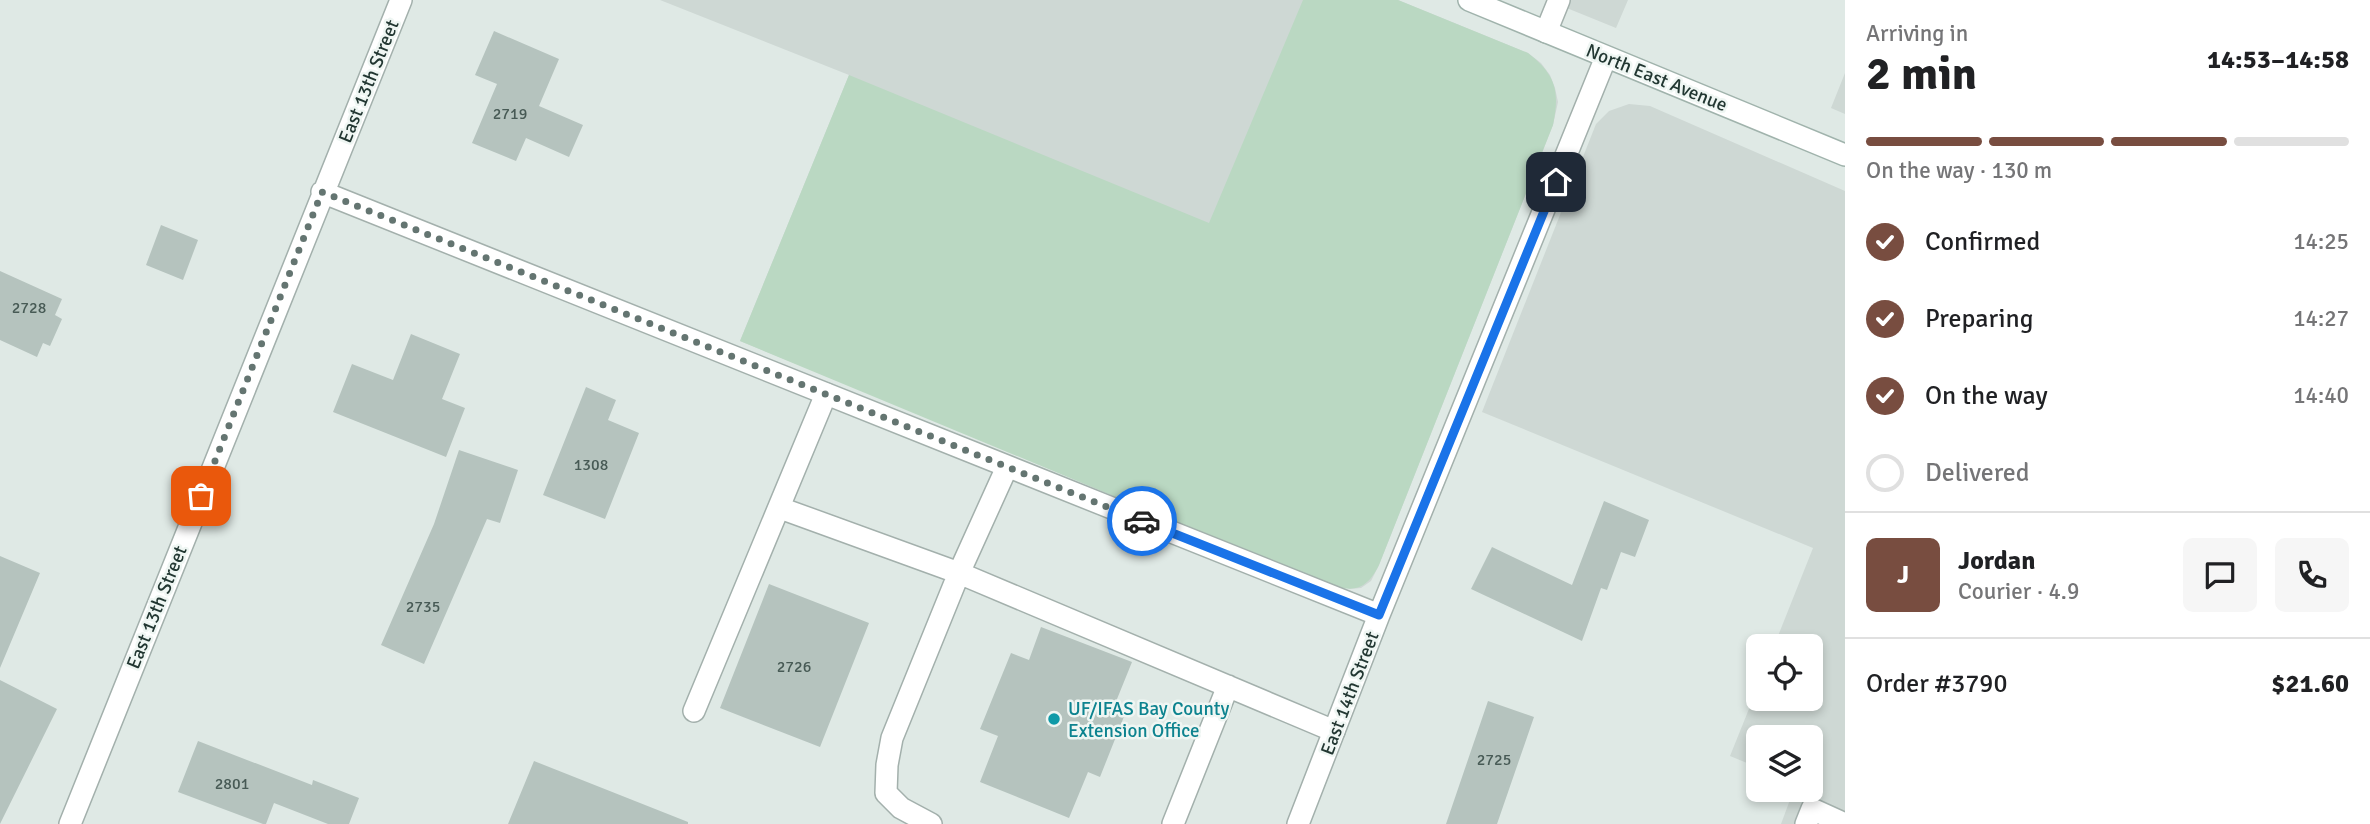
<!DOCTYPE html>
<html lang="en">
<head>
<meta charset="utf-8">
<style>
  body { margin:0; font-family:Signika,sans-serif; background:#f6f6f6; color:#202124; height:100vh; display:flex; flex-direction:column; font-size:26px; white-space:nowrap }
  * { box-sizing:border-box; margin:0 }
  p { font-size:23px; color:#757577 }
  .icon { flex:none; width:38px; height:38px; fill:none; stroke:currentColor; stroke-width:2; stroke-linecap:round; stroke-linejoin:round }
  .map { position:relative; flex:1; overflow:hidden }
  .drawer { display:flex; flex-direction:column; background:#fff; width:525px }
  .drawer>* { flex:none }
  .controls { position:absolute; left:1746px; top:634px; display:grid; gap:14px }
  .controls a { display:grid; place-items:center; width:77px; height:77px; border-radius:10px; background:#fff; box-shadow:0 4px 10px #0003; font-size:35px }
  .pin { position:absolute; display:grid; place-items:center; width:60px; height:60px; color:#fff; margin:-30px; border-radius:14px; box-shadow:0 4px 10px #0006 }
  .courier { position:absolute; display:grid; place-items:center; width:70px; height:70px; margin:-35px; border:5px solid #1a73e8; border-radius:50%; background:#fff; color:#222; box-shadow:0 2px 9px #0007 }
  .summary em { font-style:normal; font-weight:700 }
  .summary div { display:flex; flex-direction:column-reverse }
  .summary { display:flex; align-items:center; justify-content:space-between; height:119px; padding:0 21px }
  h1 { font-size:46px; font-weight:700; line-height:52px }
  .bar { display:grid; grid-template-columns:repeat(4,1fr); gap:10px 7px; align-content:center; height:84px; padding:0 21px }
  .bar i { height:9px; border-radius:5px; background:#e0e0e0 }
  .bar .current { background:#784d40 }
  .bar p { grid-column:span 4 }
  .line { display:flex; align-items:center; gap:18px; padding:0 21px; border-top:2px solid #e0e0e0 }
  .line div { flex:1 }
  .round { display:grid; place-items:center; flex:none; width:74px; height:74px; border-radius:10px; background:#f6f6f6 }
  ol { padding:0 21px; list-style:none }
  li { display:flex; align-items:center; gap:21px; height:77px }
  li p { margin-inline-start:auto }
  li .icon { padding:7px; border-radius:50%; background:#784d40; color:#fff; stroke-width:4 }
  li:last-child { color:#757577 }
  li i { width:38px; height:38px; border:4px solid #e0e0e0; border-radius:50% }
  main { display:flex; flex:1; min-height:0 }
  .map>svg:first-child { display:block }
  .built { fill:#ced8d4 }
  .green { fill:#bad8c2 }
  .building { fill:#b5c3be }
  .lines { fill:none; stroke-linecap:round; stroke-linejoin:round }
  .lane-casing { stroke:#a3b0ac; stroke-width:24 }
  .street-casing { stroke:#a3b0ac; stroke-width:24 }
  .secondary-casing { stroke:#a0b3ac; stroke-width:24 }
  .lane { stroke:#fff; stroke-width:21 }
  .street { stroke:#fff; stroke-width:21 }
  .secondary { stroke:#fff; stroke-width:21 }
  .done { stroke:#647571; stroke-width:7; stroke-dasharray:0 12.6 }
  .route { stroke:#1a73e8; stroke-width:9 }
  .culture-dot { fill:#0f9aa8; stroke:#eff6f3; stroke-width:2.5 }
  .labels { text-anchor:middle; stroke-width:5; stroke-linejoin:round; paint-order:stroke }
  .number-label { font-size:16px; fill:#475a55 }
  .street-label { font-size:19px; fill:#223732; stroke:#eff6f3 }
  .culture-label { font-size:19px; fill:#0d838f; stroke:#eff6f3; text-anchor:start }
</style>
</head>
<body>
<main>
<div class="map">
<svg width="1845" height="824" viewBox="0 0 1845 824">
  <rect width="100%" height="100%" fill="#dfe9e5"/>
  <!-- built -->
  <path class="built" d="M 660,0 L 1398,0 L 1528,53 L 1541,63 L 1550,75 L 1555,88 L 1558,102 L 1553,125 L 1379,565 L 1371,581 L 1361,588 L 1350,589 L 740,341 L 849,75 Z
    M 1547,0 L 1628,0 L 1616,28 Z
    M 1845,73 L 1845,114 L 1831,108 Z
    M 1629,104 L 1650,106 L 1845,191 L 1845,824 L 1781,824 L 1794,789 L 1811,789 L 1811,737 L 1759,737 L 1759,768 L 1730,756 L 1759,684 L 1759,698 L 1811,698 L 1811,646 L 1774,646 L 1813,548 L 1482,412 L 1596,124 L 1609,111 Z"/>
  <!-- green -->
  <path class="green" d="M 1303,0 L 1398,0 L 1528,53 C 1556,75 1560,91 1553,125 L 1379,565 C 1365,593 1351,592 1323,583 L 740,341 L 849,75 L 1209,223 Z"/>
  <!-- building -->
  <path class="building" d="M 494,31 L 559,59 L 539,106 L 583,125 L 569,157 L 526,138 L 516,161 L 472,143 L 497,84 L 475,75 Z
    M 161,225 L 198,240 L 183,280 L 146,265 Z
    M 0,271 L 62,299 L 55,315 L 62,319 L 50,346 L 43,343 L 37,357 L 0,340 Z
    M 411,334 L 460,354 L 442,399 L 465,408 L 446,457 L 333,412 L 352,364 L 393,380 Z
    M 586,387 L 616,400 L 608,420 L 639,433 L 605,519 L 543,495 Z
    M 459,450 L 518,470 L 500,523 L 487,519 L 424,664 L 381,645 L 434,524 Z
    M 1604,501 L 1649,520 L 1635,557 L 1621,552 L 1607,590 L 1601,588 L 1582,641 L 1471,589 L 1492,547 L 1572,585 Z
    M 0,556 L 40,573 L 0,668 Z
    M 769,584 L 869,623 L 820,747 L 720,708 Z
    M 1041,627 L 1132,662 L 1115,704 L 1127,709 L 1100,777 L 1088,772 L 1069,818 L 980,782 L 998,736 L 980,729 L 1011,653 L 1029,660 Z
    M 0,680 L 57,709 L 0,824 Z
    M 1488,701 L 1534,717 L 1497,824 L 1446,824 Z
    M 198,741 L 312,785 L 313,780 L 359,798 L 349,824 L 328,824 L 274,803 L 266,824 L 263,824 L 178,792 Z
    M 534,761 L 688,822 L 688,824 L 508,824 Z"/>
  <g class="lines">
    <!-- lane casing -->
    <g class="lane-casing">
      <path id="lane" d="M 1546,32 L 1559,0
        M 780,508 L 959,573 L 1334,731
        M 694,711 L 826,394
        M 931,824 L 901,808 L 886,793 L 887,765 L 892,738 L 959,573 L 1007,467
        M 1173,824 L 1228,686
        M 1806,824 L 1812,809 L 1845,824"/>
    </g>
    <!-- street casing -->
    <g class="street-casing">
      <path id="street" d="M 322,192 L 1379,615
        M 70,824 L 401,0
        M 1298,824 L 1379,615 L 1606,57"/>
    </g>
    <!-- secondary casing -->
    <g class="secondary-casing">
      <path id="secondary" d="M 1469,0 L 1845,155"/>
    </g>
    <!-- lane -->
    <use href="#lane" class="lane"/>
    <!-- street -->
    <use href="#street" class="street"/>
    <!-- secondary -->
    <use href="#secondary" class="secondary"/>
  </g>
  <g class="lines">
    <!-- done -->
    <path class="done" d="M 201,496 L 322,192 L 1142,521"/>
    <!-- route -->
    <path class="route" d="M 1142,521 L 1379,615 L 1556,182"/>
  </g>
  <!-- markers -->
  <circle class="culture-dot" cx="1054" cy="719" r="7"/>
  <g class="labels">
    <!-- number labels -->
    <g class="number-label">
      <text x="510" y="119">2719</text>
      <text x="29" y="313">2728</text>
      <text x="591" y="470">1308</text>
      <text x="423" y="612">2735</text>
      <text x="794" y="672">2726</text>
      <text x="1494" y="765">2725</text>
      <text x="232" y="789">2801</text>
    </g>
    <!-- street labels -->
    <g class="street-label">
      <text transform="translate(1657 77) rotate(22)" y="7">North East Avenue</text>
      <text transform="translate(368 81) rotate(-68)" y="7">East 13th Street</text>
      <text transform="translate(156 607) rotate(-68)" y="7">East 13th Street</text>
      <text transform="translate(1349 693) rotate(-69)" y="7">East 14th Street</text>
    </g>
    <!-- culture labels -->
    <g class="culture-label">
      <text x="1068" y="715">UF/IFAS Bay County<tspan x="1068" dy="22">Extension Office</tspan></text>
    </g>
  </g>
</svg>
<div class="controls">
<a><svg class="icon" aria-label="locate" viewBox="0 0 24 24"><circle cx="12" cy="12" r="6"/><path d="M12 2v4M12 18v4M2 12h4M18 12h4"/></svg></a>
<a><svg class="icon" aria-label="layers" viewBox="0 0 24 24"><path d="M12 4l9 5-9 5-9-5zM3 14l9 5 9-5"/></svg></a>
</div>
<div class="pin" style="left:201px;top:496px;background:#ea580c"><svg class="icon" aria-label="bag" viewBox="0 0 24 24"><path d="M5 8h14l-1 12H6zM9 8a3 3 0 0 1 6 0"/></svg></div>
<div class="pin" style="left:1556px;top:182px;background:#1f2937"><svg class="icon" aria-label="home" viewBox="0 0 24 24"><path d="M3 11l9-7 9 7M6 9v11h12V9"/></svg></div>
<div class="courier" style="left:1142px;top:521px"><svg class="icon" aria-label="car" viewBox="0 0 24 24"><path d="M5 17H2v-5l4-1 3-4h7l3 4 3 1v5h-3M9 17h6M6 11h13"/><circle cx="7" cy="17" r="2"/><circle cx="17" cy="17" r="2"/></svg></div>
</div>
<section class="drawer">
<div class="summary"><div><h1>2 min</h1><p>Arriving in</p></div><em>14:53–14:58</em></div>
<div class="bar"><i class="current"></i><i class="current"></i><i class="current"></i><i></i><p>On the way · 130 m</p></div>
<ol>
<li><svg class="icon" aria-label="check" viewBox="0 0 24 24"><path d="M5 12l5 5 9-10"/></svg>Confirmed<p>14:25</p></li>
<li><svg class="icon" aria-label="check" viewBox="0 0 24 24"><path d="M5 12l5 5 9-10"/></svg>Preparing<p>14:27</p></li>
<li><svg class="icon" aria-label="check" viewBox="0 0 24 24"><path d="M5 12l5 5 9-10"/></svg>On the way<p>14:40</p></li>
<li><i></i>Delivered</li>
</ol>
<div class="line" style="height:126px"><b class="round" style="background:#784d40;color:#fff">J</b><div><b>Jordan</b><p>Courier · 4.9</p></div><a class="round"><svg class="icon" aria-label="chat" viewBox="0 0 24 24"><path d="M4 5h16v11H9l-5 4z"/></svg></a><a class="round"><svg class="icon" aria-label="phone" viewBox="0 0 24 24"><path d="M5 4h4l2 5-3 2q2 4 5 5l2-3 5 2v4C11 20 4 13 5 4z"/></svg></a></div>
<div class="line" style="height:91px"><div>Order #3790</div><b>$21.60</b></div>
</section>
</main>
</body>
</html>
